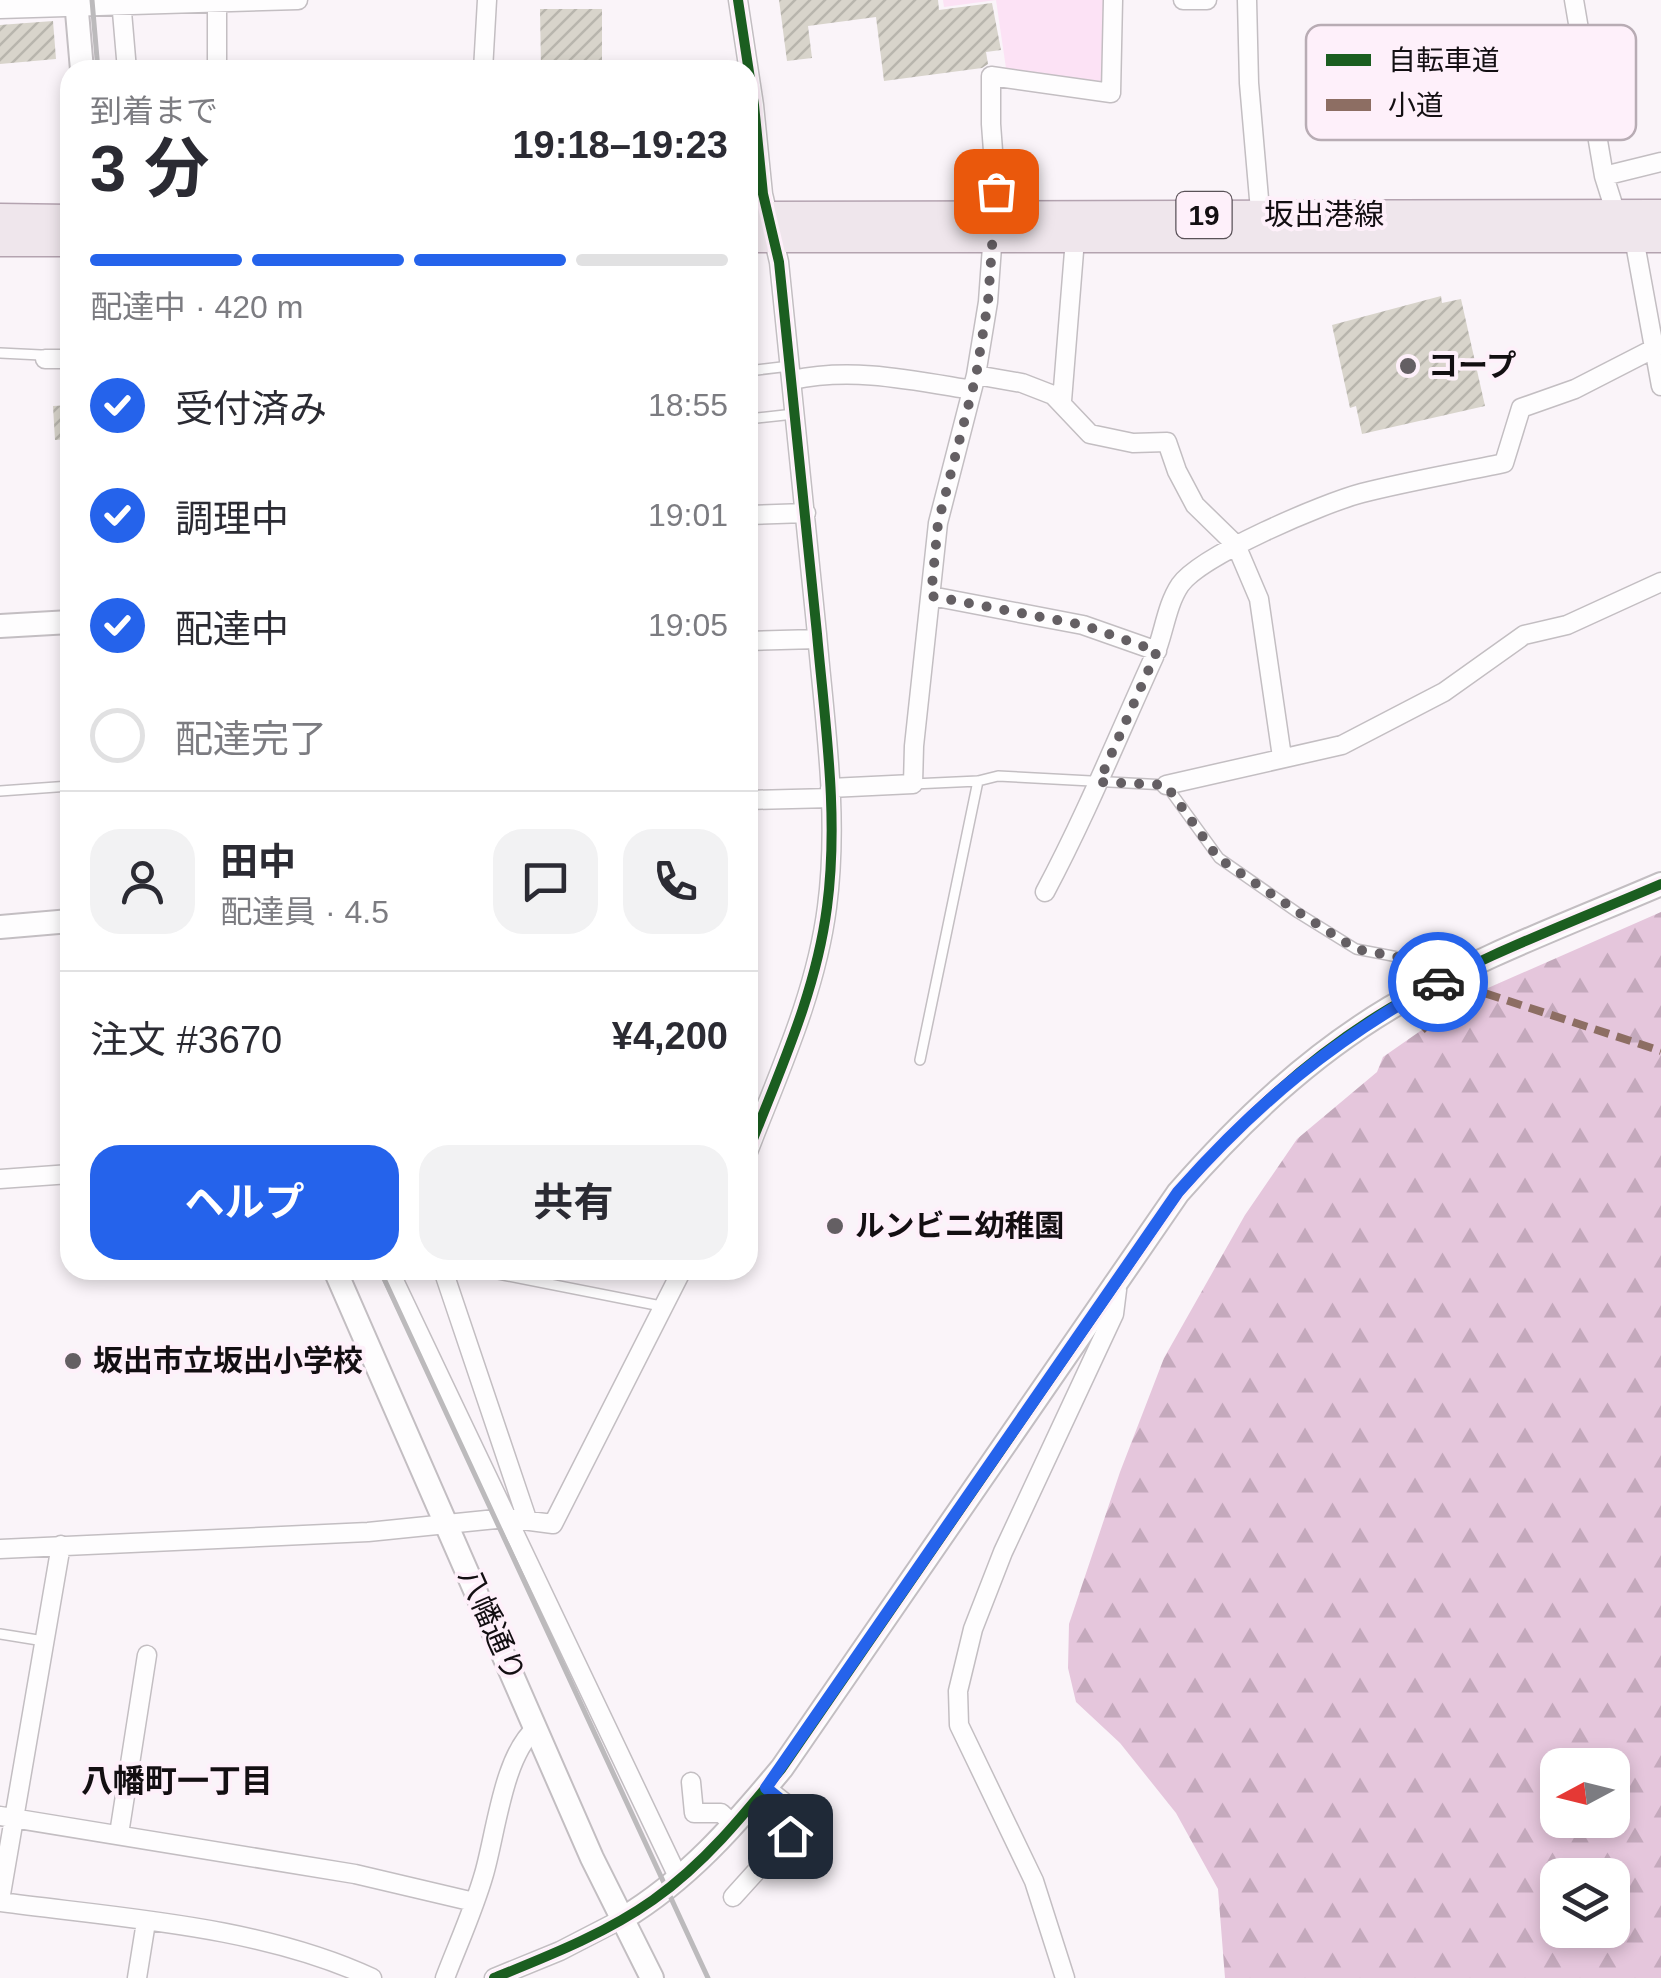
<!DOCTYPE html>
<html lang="ja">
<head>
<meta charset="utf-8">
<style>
  body { margin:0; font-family:Helvetica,"Noto Sans JP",sans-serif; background:#f2f2f3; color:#2b2b33; height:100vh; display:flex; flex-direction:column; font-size:38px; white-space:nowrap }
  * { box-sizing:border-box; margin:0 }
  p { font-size:32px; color:#7c7c81 }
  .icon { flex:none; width:55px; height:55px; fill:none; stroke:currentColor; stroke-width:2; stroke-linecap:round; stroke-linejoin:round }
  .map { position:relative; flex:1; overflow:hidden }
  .side { position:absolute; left:60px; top:60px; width:698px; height:1220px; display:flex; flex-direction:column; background:#fff; border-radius:30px; box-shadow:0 5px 15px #0003 }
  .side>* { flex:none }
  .needle { width:65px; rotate:263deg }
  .fabs { position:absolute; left:1540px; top:1748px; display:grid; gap:20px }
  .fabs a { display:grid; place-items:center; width:90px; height:90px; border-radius:20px; background:#fff; box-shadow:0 5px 15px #0003; font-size:50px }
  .pin { position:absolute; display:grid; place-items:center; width:85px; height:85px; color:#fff; margin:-42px; border-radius:20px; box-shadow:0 5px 15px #0006 }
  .courier { position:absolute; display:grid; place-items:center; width:100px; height:100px; margin:-50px; border:8px solid #2563eb; border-radius:50%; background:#fff; color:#222; box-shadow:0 2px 12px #0007 }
  .summary em { font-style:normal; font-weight:700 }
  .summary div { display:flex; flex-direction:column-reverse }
  .summary { display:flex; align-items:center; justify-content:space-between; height:170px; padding:0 30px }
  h1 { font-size:65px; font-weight:700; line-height:75px }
  .bar { display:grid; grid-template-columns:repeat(4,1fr); gap:15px 10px; align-content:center; height:120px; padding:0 30px }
  .bar i { height:12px; border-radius:8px; background:#e1e1e2 }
  .bar .on { background:#2563eb }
  .bar p { grid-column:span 4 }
  .line { display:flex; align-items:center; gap:25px; padding:0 30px; border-top:2px solid #e1e1e2 }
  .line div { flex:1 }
  .round { display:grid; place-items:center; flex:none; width:105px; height:105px; border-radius:30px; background:#f2f2f3 }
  ol { padding:0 30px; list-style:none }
  li { display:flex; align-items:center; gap:30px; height:110px }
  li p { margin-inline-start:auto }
  li .icon { padding:10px; border-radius:50%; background:#2563eb; color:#fff; stroke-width:4 }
  li:last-child { color:#7c7c81 }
  li i { width:55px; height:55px; border:5px solid #e1e1e2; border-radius:50% }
  .primary-button { display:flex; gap:20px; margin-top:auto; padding:20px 30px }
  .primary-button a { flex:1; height:115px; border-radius:30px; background:#2563eb; color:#fff; font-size:40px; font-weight:700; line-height:115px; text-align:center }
  .primary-button a+a { background:#f2f2f3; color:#2b2b33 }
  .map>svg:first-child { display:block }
  .forest { fill:url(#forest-firs); fill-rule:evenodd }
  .garden { fill:#fce2f5 }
  .building { fill:url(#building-hatch) }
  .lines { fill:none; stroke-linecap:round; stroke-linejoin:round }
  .lane-casing { stroke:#c3bec2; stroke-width:12 }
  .street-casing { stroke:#c3bec2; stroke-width:21 }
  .secondary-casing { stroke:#c3bec2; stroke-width:26 }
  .primary-casing { stroke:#b4a3b0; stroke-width:31 }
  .lane { stroke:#fefdfe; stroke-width:9 }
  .street { stroke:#fefdfe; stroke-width:18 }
  .secondary { stroke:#fefdfe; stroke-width:22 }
  .primary { stroke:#efe6ec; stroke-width:28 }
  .rail { stroke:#bcbabc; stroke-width:5 }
  .quiet { stroke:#8d6e63; stroke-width:8; stroke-dasharray:15 8; stroke-linecap:butt }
  .cycleway-casing { stroke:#fef0fa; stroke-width:16 }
  .cycleway { stroke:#1b5e20; stroke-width:10 }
  .done { stroke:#645f63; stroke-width:10; stroke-dasharray:0 18 }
  .route { stroke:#2563eb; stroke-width:12 }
  .poi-dot { fill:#645f63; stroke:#fef0fa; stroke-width:4 }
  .labels { text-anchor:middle; stroke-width:8; stroke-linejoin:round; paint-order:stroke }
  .shield { fill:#fef0fa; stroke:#5a5258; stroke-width:2.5 }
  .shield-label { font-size:28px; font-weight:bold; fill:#130f12 }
  .street-label { font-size:30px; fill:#130f12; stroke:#fef0fa }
  .poi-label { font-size:30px; font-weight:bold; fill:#130f12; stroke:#fef0fa; text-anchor:start }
  .neighbourhood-label { font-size:32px; font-weight:bold; fill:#130f12; stroke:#fef0fa }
  .key { fill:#fef0fa; stroke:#b8acb4; stroke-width:2.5 }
  .key-label { font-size:28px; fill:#130f12 }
</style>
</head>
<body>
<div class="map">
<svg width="1661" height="1978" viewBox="0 0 1661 1978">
  <defs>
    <pattern id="forest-firs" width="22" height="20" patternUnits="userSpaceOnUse" patternTransform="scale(2.5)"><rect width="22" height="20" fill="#e5c6dc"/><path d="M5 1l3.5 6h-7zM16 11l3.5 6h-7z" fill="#c4a9bc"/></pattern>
    <pattern id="building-hatch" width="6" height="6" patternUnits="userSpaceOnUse" patternTransform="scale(2.5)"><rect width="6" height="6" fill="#d8d4cb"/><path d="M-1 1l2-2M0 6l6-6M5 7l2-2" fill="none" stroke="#b8b5ad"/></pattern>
  </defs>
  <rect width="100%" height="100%" fill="#faf4f9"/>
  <!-- forest -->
  <path class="forest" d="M 1661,912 L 1661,1978 L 1225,1978 L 1218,1889 L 1176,1813 L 1120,1743 L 1076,1702 L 1068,1668 L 1069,1624 L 1120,1472 L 1164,1358 L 1245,1215 L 1297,1139 L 1377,1072 L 1383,1057 L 1472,995 ZM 1558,1765 L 1612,1765 L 1612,1820 L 1558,1820 ZM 1558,1875 L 1612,1875 L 1612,1930 L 1558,1930 Z"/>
  <!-- garden -->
  <path class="garden" d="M 943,0 L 1109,0 L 1102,88 L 1007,75 L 996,0 L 944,7 Z"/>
  <!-- building -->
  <path class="building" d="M 779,0 L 938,0 L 939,10 L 992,3 L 1001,50 L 986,52 L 988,64 L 982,68 L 884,81 L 876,17 L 808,26 L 812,58 L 787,61 Z
    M 540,9 L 602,9 L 602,70 L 541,70 Z
    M 53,21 L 56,59 L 0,64 L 0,25 Z
    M 1441,296 L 1442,303 L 1461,299 L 1485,406 L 1362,434 L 1356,406 L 1350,408 L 1332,325 Z
    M 70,405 L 70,439 L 55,440 L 53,406 Z"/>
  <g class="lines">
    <!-- lane casing -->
    <g class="lane-casing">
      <path id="lane" d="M 0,353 L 41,355 L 45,359
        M 748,371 L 790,366
        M 748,419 L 794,414
        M 913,784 L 978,781 L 998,776 L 1166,785 L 1219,858 L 1298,913 L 1356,949 L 1429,963 L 1439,979
        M 0,791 L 70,786
        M 920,1060 L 978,781
        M 478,1270 L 661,1306
        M 0,1634 L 44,1641"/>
    </g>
    <!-- street casing -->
    <g class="street-casing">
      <path id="street" d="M 121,0 L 127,70
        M 217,0 L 217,70
        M 738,0 L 754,105 L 763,194 L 779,262 C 792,386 805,510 817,634 C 825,724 839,816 827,907 C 816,993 779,1072 748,1152
        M 1183,0 L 1207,0
        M 1247,0 L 1249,83 L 1261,222
        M 1574,0 L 1604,176 L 1616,214 L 1634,238 L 1661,386
        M 0,9 L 298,0
        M 483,70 L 487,0
        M 1604,176 L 1661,162
        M 45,359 L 70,359
        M 976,375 L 1022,383 L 1053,395 L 1090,434 L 1133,443 L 1167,442 L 1177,471 L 1195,505 L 1236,545 L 1259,599 L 1282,757
        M 792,380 C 853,367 911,380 972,390
        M 1062,401 L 1075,239
        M 748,515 L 806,513
        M 931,596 L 1083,625 L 1157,651
        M 748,641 L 817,639
        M 1166,785 L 1342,745 L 1444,692 L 1524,635 L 1567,625 L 1661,582
        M 830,788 L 913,784 L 914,746 L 938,523 L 976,375 L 988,302 L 996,191 L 991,124 L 991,76 L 1111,93 L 1113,0
        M 748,800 L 831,798
        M 1045,892 C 1086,815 1118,736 1154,657 C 1164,634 1166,606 1180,585 C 1201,555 1324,503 1362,493 C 1409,481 1457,473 1504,463 L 1521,408 L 1575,389 L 1655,348
        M 0,1179 L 70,1174
        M 389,1270 L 679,1879
        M 443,1270 L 527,1519
        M 0,1549 L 368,1532 L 506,1518 L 553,1524 L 682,1270
        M 691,1782 L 694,1813 L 721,1813 L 734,1825
        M 0,1816 L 355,1874 L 474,1902
        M 119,1834 L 147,1655
        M 733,1897 L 799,1824 L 799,1814 L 766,1788
        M 0,1900 L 61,1545
        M 0,1902 C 121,1918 261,1926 372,1978
        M 137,1978 L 146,1922
        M 445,1978 C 458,1944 474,1909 484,1874 C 496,1833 503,1756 536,1728
        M 494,1978 L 560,1951 L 622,1919
        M 1065,1978 L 1034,1881 L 959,1725 L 958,1691 L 973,1629 L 1003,1552 L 1114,1314 L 1117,1290 L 1113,1284"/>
    </g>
    <!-- secondary casing -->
    <g class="secondary-casing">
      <path id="secondary" d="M 76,0 L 82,70
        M 0,626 L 70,622
        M 0,927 L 70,921
        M 335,1270 L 592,1858 L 652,1978
        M 622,1919 C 687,1880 734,1826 782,1768 L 1178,1193 C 1241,1121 1308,1057 1390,1008 C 1475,958 1570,923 1661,884"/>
    </g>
    <!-- primary casing -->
    <g class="primary-casing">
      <path id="primary" d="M 748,216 L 1661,214
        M 0,218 L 70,219
        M 748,238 L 1661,238
        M 0,242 L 70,242"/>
    </g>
    <!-- lane -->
    <use href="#lane" class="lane"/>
    <!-- street -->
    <use href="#street" class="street"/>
    <!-- secondary -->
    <use href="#secondary" class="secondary"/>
    <!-- primary -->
    <use href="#primary" class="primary"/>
    <!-- rail -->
    <path class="rail" d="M 92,0 L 98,70
      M 380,1270 L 708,1978"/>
    <!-- quiet -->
    <path class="quiet" d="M 1422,1030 L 1459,995 L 1457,984 L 1661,1051"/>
    <!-- cycleway casing -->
    <g class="cycleway-casing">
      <path id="cycleway" d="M 738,0 L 754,105 L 763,194 L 779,262 C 792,386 805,510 817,634 C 825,724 839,816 827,907 C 816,993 779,1072 748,1152
        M 494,1978 C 548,1956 605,1934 653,1900 C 704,1864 743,1816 782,1768 L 1178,1193 C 1241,1121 1308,1057 1390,1008 C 1475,958 1570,923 1661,884"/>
    </g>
    <!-- cycleway -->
    <use href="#cycleway" class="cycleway"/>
  </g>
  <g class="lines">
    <!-- done -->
    <path class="done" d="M 996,191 L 988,302 L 976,376 L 938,523 L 931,596 L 1083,625 L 1157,651 L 1099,782 L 1166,785 L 1218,858 L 1298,912 L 1356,949 L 1428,963 L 1438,982"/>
    <!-- route -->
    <path class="route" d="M 790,1836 L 798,1824 L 798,1814 L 766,1788 L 1178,1192 C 1258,1102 1332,1041 1438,982"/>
  </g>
  <!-- markers -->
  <g class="poi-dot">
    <circle cx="1408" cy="366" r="10"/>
    <circle cx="835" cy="1226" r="10"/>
    <circle cx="73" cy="1361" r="10"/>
  </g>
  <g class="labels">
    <!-- shield labels -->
    <rect class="shield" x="1176.5" y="192" width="55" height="46" rx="8"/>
    <g class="shield-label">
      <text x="1204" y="225">19</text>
    </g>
    <!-- street labels -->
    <g class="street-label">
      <text x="1324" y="225">坂出港線</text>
      <text transform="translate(492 1625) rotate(66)" y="10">八幡通り</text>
    </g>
    <!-- poi labels -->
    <g class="poi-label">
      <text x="1428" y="376">コープ</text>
      <text x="855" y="1236">ルンビニ幼稚園</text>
      <text x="93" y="1371">坂出市立坂出小学校</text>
    </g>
    <!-- neighbourhood labels -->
    <g class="neighbourhood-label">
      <text x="177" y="1792">八幡町一丁目</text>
    </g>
  </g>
  <!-- legend -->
  <rect x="1306" y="25" width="330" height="115" rx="15" class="key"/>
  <rect x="1326" y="54" width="45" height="12" fill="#1b5e20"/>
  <rect x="1326" y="99" width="45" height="12" fill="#8d6e63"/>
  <g class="key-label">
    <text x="1388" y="70">自転車道</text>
    <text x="1388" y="115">小道</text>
  </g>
</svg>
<div class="fabs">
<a><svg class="needle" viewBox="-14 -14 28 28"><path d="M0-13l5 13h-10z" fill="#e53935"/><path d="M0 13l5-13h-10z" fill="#7c7c81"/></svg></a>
<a><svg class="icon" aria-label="layers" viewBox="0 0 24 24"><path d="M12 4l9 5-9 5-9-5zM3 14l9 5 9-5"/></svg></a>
</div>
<div class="pin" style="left:996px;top:191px;background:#ea580c"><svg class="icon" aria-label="bag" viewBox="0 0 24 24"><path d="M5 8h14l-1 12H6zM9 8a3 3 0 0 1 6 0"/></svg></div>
<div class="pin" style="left:790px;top:1836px;background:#1f2937"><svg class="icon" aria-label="home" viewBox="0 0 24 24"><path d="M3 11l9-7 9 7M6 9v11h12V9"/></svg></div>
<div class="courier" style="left:1438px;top:982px"><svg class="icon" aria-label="car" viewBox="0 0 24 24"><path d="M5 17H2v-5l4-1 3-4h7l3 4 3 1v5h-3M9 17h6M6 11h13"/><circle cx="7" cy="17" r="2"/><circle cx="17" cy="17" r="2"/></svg></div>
<section class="side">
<div class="summary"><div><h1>3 分</h1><p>到着まで</p></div><em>19:18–19:23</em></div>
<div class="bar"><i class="on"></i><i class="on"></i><i class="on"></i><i></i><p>配達中 · 420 m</p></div>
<ol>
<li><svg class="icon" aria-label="check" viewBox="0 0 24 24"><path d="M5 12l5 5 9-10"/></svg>受付済み<p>18:55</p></li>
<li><svg class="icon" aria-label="check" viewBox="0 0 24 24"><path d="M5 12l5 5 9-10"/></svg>調理中<p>19:01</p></li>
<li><svg class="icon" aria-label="check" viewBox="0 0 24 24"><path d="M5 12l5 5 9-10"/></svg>配達中<p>19:05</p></li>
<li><i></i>配達完了</li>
</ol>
<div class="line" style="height:180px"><a class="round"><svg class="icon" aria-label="person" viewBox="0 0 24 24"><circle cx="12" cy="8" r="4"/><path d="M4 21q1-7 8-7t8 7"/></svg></a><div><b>田中</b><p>配達員 · 4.5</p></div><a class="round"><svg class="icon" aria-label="chat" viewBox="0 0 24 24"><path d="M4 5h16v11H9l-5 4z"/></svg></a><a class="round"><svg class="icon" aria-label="phone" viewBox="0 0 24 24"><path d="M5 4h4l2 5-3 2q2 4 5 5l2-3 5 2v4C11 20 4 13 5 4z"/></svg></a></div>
<div class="line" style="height:130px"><div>注文 #3670</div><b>¥4,200</b></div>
<div class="primary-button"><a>ヘルプ</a><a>共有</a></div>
</section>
</div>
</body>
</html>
